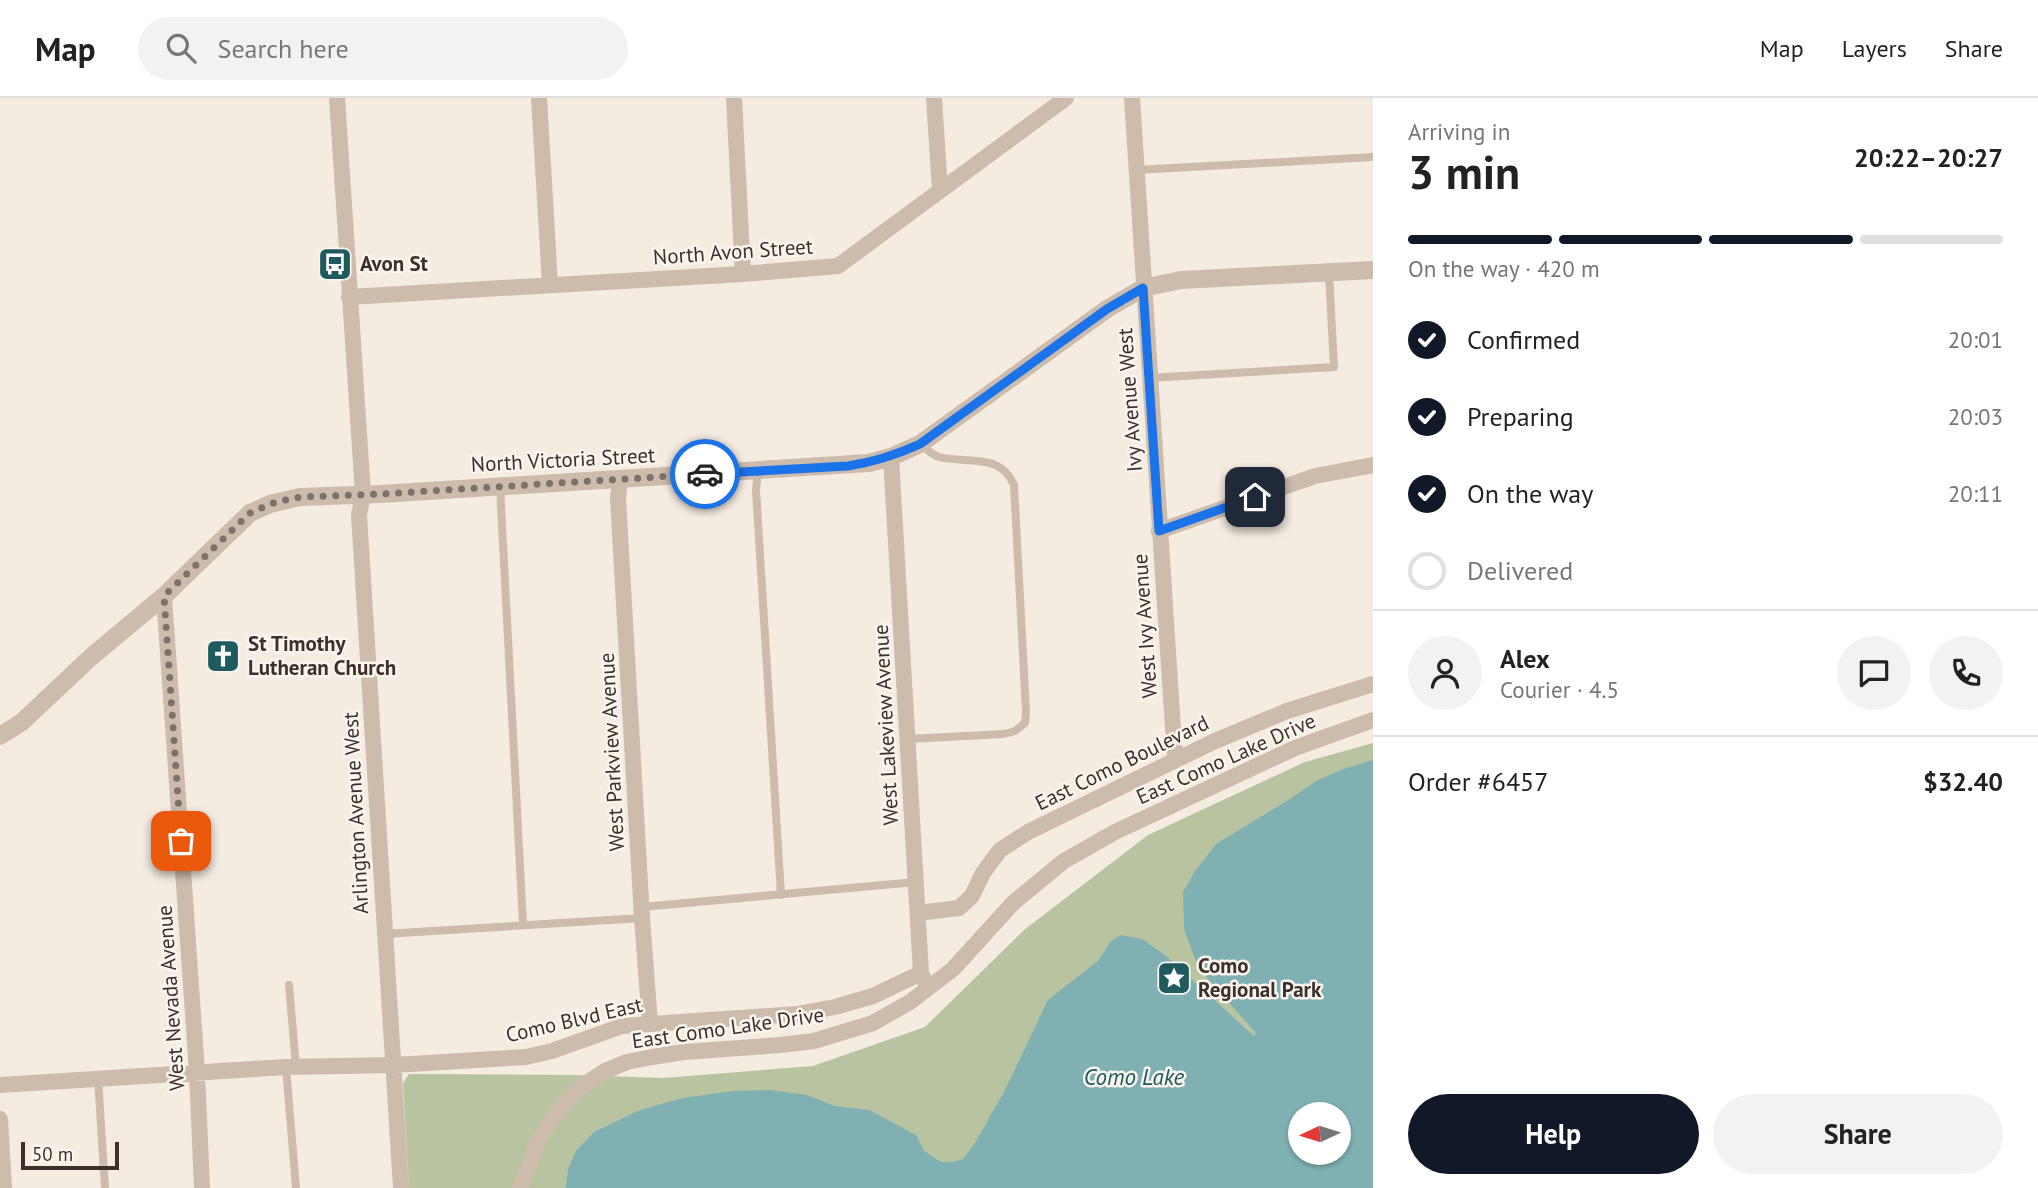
<!DOCTYPE html>
<html lang="en">
<head>
<meta charset="utf-8">
<style>
  body { margin:0; font-family:"PT Sans",sans-serif; background:#f2f2f2; color:#222; height:100vh; display:flex; flex-direction:column; font-size:26px; white-space:nowrap }
  * { box-sizing:border-box; margin:0 }
  p { font-size:23px; color:#767676 }
  .icon { flex:none; width:38px; height:38px; fill:none; stroke:currentColor; stroke-width:2; stroke-linecap:round; stroke-linejoin:round }
  .map { position:relative; flex:1; overflow:hidden }
  .side { display:flex; flex-direction:column; background:#fff; width:665px }
  .side>* { flex:none }
  .needle { width:46px; rotate:266deg }
  .fabs { position:absolute; left:1288px; top:1004px; display:grid; gap:14px }
  .fabs a { display:grid; place-items:center; width:63px; height:63px; border-radius:50%; background:#fff; box-shadow:0 2px 5px #0004; font-size:35px }
  .scale { position:absolute; left:21px; bottom:18px; width:98px; box-sizing:border-box; padding-left:7px; border:4px solid #3b302b; border-top:0; font-size:19px; line-height:24px; white-space:nowrap; color:#3b302b; -webkit-text-stroke:5px #fbf5ee; paint-order:stroke }
  .pin { position:absolute; display:grid; place-items:center; width:60px; height:60px; color:#fff; margin:-30px; border-radius:14px; box-shadow:0 4px 10px #0006 }
  .courier { position:absolute; display:grid; place-items:center; width:70px; height:70px; margin:-35px; border:5px solid #1a73e8; border-radius:50%; background:#fff; color:#222; box-shadow:0 2px 9px #0007 }
  .headline em { font-style:normal; font-weight:700 }
  .headline div { display:flex; flex-direction:column-reverse }
  .headline { display:flex; align-items:center; justify-content:space-between; height:119px; padding:0 35px }
  h1 { font-size:46px; font-weight:700; line-height:52px }
  .bar { display:grid; grid-template-columns:repeat(4,1fr); gap:10px 7px; align-content:center; height:84px; padding:0 35px }
  .bar i { height:9px; border-radius:5px; background:#e0e0e0 }
  .bar .current { background:#111827 }
  .bar p { grid-column:span 4 }
  .line { display:flex; align-items:center; gap:18px; padding:0 35px; border-top:2px solid #e0e0e0 }
  .line div { flex:1 }
  .round { display:grid; place-items:center; flex:none; width:74px; height:74px; border-radius:37px; background:#f2f2f2 }
  ol { padding:0 35px; list-style:none }
  li { display:flex; align-items:center; gap:21px; height:77px }
  li p { margin-inline-start:auto }
  li .icon { padding:7px; border-radius:50%; background:#111827; color:#fff; stroke-width:4 }
  li:last-child { color:#767676 }
  li i { width:38px; height:38px; border:4px solid #e0e0e0; border-radius:50% }
  .action { display:flex; gap:14px; margin-top:auto; padding:14px 35px }
  .action a { flex:1; height:80px; border-radius:42px; background:#111827; color:#fff; font-size:28px; font-weight:700; line-height:80px; text-align:center }
  .action a+a { background:#f2f2f2; color:#222 }
  header { display:flex; align-items:center; gap:42px; box-sizing:border-box; height:98px; padding:0 35px; background:#fff; border-bottom:2px solid #e0e0e0 }
  header strong { font-size:33px }
  nav { display:flex; gap:38px; margin-inline-start:auto; font-size:24px }
  .search { width:490px; height:63px; background:#f2f2f2; display:flex; align-items:center; gap:18px; box-sizing:border-box; padding:0 24px; border-radius:38px; color:#767676; font-size:26px }
  main { display:flex; flex:1; min-height:0 }
  .map>svg:first-child { display:block }
  .green { fill:#b8c4a0; fill-rule:evenodd }
  .water { fill:#7fb0b2; fill-rule:evenodd }
  .lines { fill:none; stroke-linecap:round; stroke-linejoin:round }
  .service { stroke:#cdbbac; stroke-width:8 }
  .minor { stroke:#cdbbac; stroke-width:16 }
  .tertiary { stroke:#cdbbac; stroke-width:18 }
  .done { stroke:#7c716b; stroke-width:7; stroke-dasharray:0 12.6 }
  .route { stroke:#1a73e8; stroke-width:9 }
  .labels { text-anchor:middle; stroke-width:5; stroke-linejoin:round; paint-order:stroke }
  .street-label { font-size:21px; fill:#3b302b; stroke:#fbf5ee }
  .poi-label { font-size:21px; font-weight:bold; fill:#3b302b; stroke:#fbf5ee; text-anchor:start }
  .water-label { font-size:23px; font-style:italic; fill:#1f5a5e; stroke:#fbf5ee }
</style>
</head>
<body>
<header>
<strong>Map</strong>
<div class="search"><svg class="icon" aria-label="search" viewBox="0 0 24 24"><circle cx="10" cy="10" r="6"/><path d="M15 15l6 6"/></svg>Search here</div>
<nav><a>Map</a><a>Layers</a><a>Share</a></nav>
</header>
<main>
<div class="map">
<svg width="1373" height="1090" viewBox="0 0 1373 1090">
  <rect width="100%" height="100%" fill="#f4ebe1"/>
  <!-- green -->
  <path class="green" d="M 1373,645 L 1373,1090 L 409,1090 L 403,985 L 409,976 L 573,977 L 663,980 L 813,968 L 925,929 L 1024,832 L 1148,737 L 1305,664 ZM 1300,1017 L 1339,1017 L 1339,1055 L 1300,1055 Z"/>
  <!-- water -->
  <path class="water" d="M 1373,662 L 1373,1090 L 566,1090 L 568,1071 L 576,1053 L 594,1034 L 640,1012 L 683,1000 L 733,993 L 770,992 L 807,997 L 835,1008 L 869,1012 L 916,1037 L 924,1053 L 941,1064 L 954,1064 L 963,1061 L 975,1045 L 1005,992 L 1048,902 L 1098,863 L 1111,843 L 1121,837 L 1142,841 L 1166,858 L 1254,938 L 1256,935 L 1208,881 L 1195,861 L 1184,831 L 1183,794 L 1195,773 L 1216,746 L 1290,701 L 1316,683 L 1343,671 ZM 1300,1017 L 1339,1017 L 1339,1055 L 1300,1055 Z"/>
  <g class="lines">
    <!-- service -->
    <path class="service" d="M 1136,72 L 1373,59
      M 1149,280 L 1334,269 L 1329,175
      M 758,372 L 756,392 L 781,797
      M 500,389 L 523,826
      M 908,641 L 1004,636 L 1015,633 L 1025,625 L 1026,613 L 1014,387 C 1000,354 966,366 939,359 C 932,357 926,351 920,346
      M 642,809 L 916,784
      M 384,836 L 642,820
      M 289,887 L 296,969
      M 286,969 L 296,1090
      M 98,980 L 105,1090"/>
    <!-- minor -->
    <path class="minor" d="M 337,0 L 363,396 L 359,417 L 401,1090
      M 539,0 L 550,186
      M 734,0 L 743,176
      M 934,0 L 940,92
      M 1132,0 L 1175,661
      M 349,199 L 743,176 L 838,168 L 1066,0
      M 891,359 L 921,875 L 925,884
      M 620,381 L 618,401 L 642,820 L 650,925
      M 1159,433 L 1315,378 L 1373,367
      M 164,498 L 197,974 L 202,1090
      M 918,815 L 959,810 L 972,798 L 983,775 L 1000,752 L 1028,734 L 1215,643 L 1287,613 L 1373,586
      M 0,987 L 286,969 L 394,967 L 526,959 L 552,953 L 622,928 L 797,916 L 835,909 L 873,898 L 921,875
      M 0,1021 L 4,1090
      M 520,1090 L 539,1041 L 548,1027 L 563,1006 L 581,989 L 605,973 L 627,964 L 652,959 L 684,954 L 780,947 L 814,943 L 873,925 L 910,904 L 953,871 L 1014,804 L 1064,763 L 1115,734 L 1295,650 L 1373,622"/>
    <!-- tertiary -->
    <path class="tertiary" d="M 0,638 L 22,624 L 91,559 L 164,498 L 250,415 L 270,406 L 300,399 L 381,396 L 869,365 L 891,359 L 920,346 L 1107,211 L 1143,190 L 1181,182 L 1373,172"/>
  </g>
  <g class="lines">
    <!-- done -->
    <path class="done" d="M 181,743 L 164,498 L 250,415 L 270,406 L 285,402 L 300,399 L 381,396 L 705,376"/>
    <!-- route -->
    <path class="route" d="M 705,376 L 848,368 C 874,364 896,357 920,346 L 1107,211 L 1143,190 L 1159,433 L 1255,399"/>
  </g>
  <!-- icons -->
  <defs>
    <g id="bus-square" transform="scale(1.75)"><rect x="-9" y="-9" width="18" height="18" rx="4" fill="#1f5a5e" stroke="#fbf5ee"/><path d="M-5-6H5V4H4V6H2V4H-2V6H-4V4H-5ZM-3.5-4V0h7V-4ZM-3.5 1.2v1.5H-2V1.2ZM2 1.2v1.5H3.5V1.2Z" fill="#fff"/></g>
    <g id="church-square" transform="scale(1.75)"><rect x="-9" y="-9" width="18" height="18" rx="4" fill="#1f5a5e" stroke="#fbf5ee"/><path d="M-1.2-6h2.4v3.5h3.3v2.4h-3.3V6h-2.4V-.1h-3.3v-2.4h3.3Z" fill="#fff"/></g>
    <g id="sight-square" transform="scale(1.75)"><rect x="-9" y="-9" width="18" height="18" rx="4" fill="#1f5a5e" stroke="#fbf5ee"/><path d="M0-6L1.8-2.2L6-1.7L2.9 1.2L3.7 5.4L0 3.3L-3.7 5.4L-2.9 1.2L-6-1.7L-1.8-2.2Z" fill="#fff"/></g>
  </defs>
  <g fill-rule="evenodd">
    <use href="#bus-square" x="335" y="166"/>
    <use href="#church-square" x="223" y="558"/>
    <use href="#sight-square" x="1174" y="880"/>
  </g>
  <g class="labels">
    <!-- street labels -->
    <g class="street-label">
      <text transform="translate(733 154) rotate(-4)" y="7">North Avon Street</text>
      <text transform="translate(1130 302) rotate(-94)" y="7">Ivy Avenue West</text>
      <text transform="translate(563 362) rotate(-3)" y="7">North Victoria Street</text>
      <text transform="translate(1145 528) rotate(-94)" y="7">West Ivy Avenue</text>
      <text transform="translate(886 627) rotate(-93)" y="7">West Lakeview Avenue</text>
      <text transform="translate(612 654) rotate(-93)" y="7">West Parkview Avenue</text>
      <text transform="translate(1226 661) rotate(-24)" y="7">East Como Lake Drive</text>
      <text transform="translate(1122 665) rotate(-26)" y="7">East Como Boulevard</text>
      <text transform="translate(356 715) rotate(-93)" y="7">Arlington Avenue West</text>
      <text transform="translate(171 900) rotate(-94)" y="7">West Nevada Avenue</text>
      <text transform="translate(574 922) rotate(-13)" y="7">Como Blvd East</text>
      <text transform="translate(728 930) rotate(-8)" y="7">East Como Lake Drive</text>
    </g>
    <!-- poi labels -->
    <g class="poi-label">
      <text x="360" y="173">Avon St</text>
      <text x="248" y="553">St Timothy<tspan x="248" dy="24">Lutheran Church</tspan></text>
      <text x="1198" y="875">Como<tspan x="1198" dy="24">Regional Park</tspan></text>
    </g>
    <!-- water labels -->
    <g class="water-label">
      <text x="1134" y="987">Como Lake</text>
    </g>
  </g>
</svg>
<div class="fabs">
<a><svg class="needle" viewBox="-14 -14 28 28"><path d="M0-13l5 13h-10z" fill="#e53935"/><path d="M0 13l5-13h-10z" fill="#767676"/></svg></a>
</div>
<div class="scale">50 m</div>
<div class="pin" style="left:181px;top:743px;background:#ea580c"><svg class="icon" aria-label="bag" viewBox="0 0 24 24"><path d="M5 8h14l-1 12H6zM9 8a3 3 0 0 1 6 0"/></svg></div>
<div class="pin" style="left:1255px;top:399px;background:#1f2937"><svg class="icon" aria-label="home" viewBox="0 0 24 24"><path d="M3 11l9-7 9 7M6 9v11h12V9"/></svg></div>
<div class="courier" style="left:705px;top:376px"><svg class="icon" aria-label="car" viewBox="0 0 24 24"><path d="M5 17H2v-5l4-1 3-4h7l3 4 3 1v5h-3M9 17h6M6 11h13"/><circle cx="7" cy="17" r="2"/><circle cx="17" cy="17" r="2"/></svg></div>
</div>
<section class="side">
<div class="headline"><div><h1>3 min</h1><p>Arriving in</p></div><em>20:22–20:27</em></div>
<div class="bar"><i class="current"></i><i class="current"></i><i class="current"></i><i></i><p>On the way · 420 m</p></div>
<ol>
<li><svg class="icon" aria-label="check" viewBox="0 0 24 24"><path d="M5 12l5 5 9-10"/></svg>Confirmed<p>20:01</p></li>
<li><svg class="icon" aria-label="check" viewBox="0 0 24 24"><path d="M5 12l5 5 9-10"/></svg>Preparing<p>20:03</p></li>
<li><svg class="icon" aria-label="check" viewBox="0 0 24 24"><path d="M5 12l5 5 9-10"/></svg>On the way<p>20:11</p></li>
<li><i></i>Delivered</li>
</ol>
<div class="line" style="height:126px"><a class="round"><svg class="icon" aria-label="person" viewBox="0 0 24 24"><circle cx="12" cy="8" r="4"/><path d="M4 21q1-7 8-7t8 7"/></svg></a><div><b>Alex</b><p>Courier · 4.5</p></div><a class="round"><svg class="icon" aria-label="chat" viewBox="0 0 24 24"><path d="M4 5h16v11H9l-5 4z"/></svg></a><a class="round"><svg class="icon" aria-label="phone" viewBox="0 0 24 24"><path d="M5 4h4l2 5-3 2q2 4 5 5l2-3 5 2v4C11 20 4 13 5 4z"/></svg></a></div>
<div class="line" style="height:91px"><div>Order #6457</div><b>$32.40</b></div>
<div class="action"><a>Help</a><a>Share</a></div>
</section>
</main>
</body>
</html>
